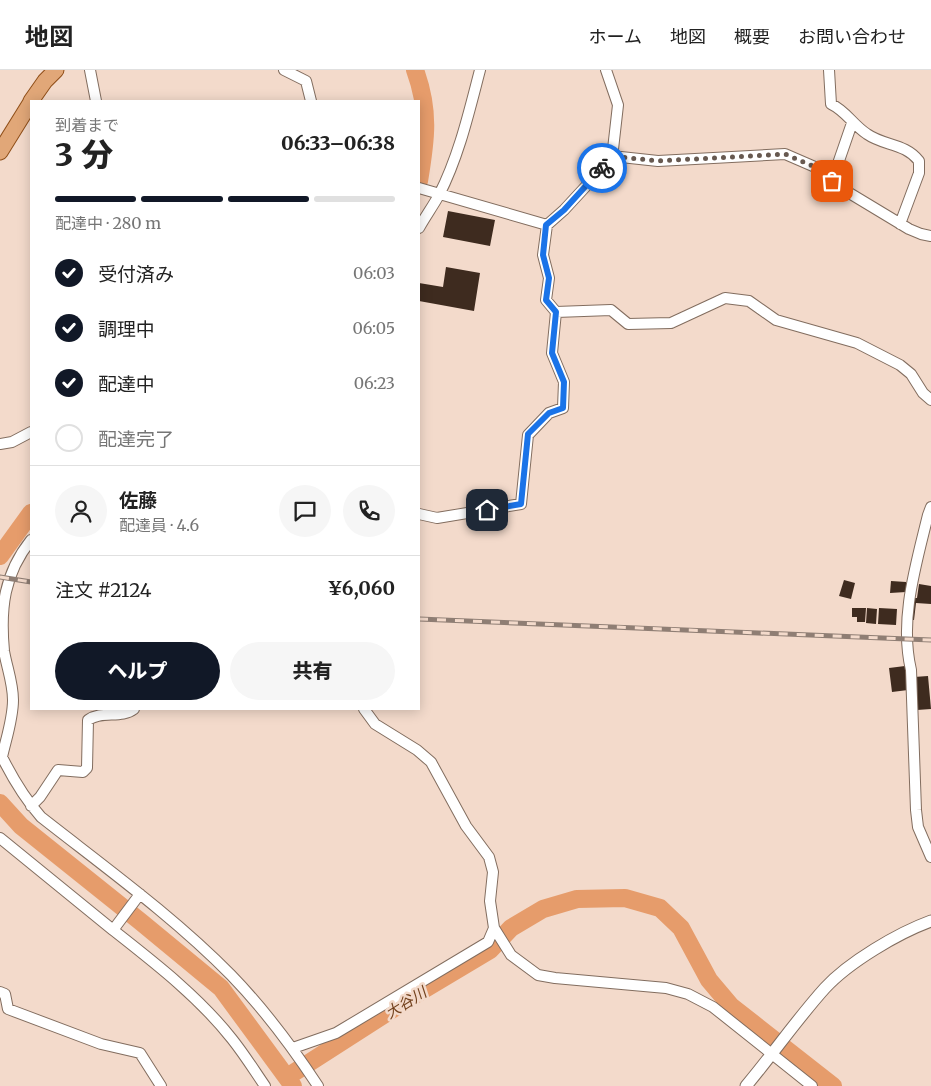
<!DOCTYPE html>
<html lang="ja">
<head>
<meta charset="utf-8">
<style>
  body { margin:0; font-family:Merriweather,"Noto Sans JP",serif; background:#f6f6f6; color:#222; height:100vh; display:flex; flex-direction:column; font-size:19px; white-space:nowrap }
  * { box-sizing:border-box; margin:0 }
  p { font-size:16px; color:#767676 }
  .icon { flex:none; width:28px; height:28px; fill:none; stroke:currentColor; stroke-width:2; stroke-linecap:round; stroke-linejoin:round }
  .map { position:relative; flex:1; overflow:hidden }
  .drawer { position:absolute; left:30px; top:30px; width:390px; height:610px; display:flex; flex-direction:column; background:#fff; border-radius:0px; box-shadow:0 2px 12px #0003 }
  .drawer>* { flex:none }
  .pin { position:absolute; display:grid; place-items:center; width:42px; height:42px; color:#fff; margin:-21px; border-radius:10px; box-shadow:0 2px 8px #0006 }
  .courier { position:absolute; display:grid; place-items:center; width:50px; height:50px; margin:-25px; border:4px solid #1a73e8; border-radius:50%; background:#fff; color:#222; box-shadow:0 1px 6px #0007 }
  .head em { font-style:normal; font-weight:800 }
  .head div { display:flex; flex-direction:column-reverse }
  .head { display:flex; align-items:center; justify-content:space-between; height:85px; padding:0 25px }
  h1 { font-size:32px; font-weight:800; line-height:38px }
  .bar { display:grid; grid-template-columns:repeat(4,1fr); gap:8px 5px; align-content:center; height:60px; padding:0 25px }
  .bar i { height:6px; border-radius:4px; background:#e0e0e0 }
  .bar .active { background:#111827 }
  .bar p { grid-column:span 4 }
  .line { display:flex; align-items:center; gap:12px; padding:0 25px; border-top:1px solid #e0e0e0 }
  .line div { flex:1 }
  .round { display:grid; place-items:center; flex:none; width:52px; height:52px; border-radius:26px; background:#f6f6f6 }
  ol { padding:0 25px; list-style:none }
  li { display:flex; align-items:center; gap:15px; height:55px }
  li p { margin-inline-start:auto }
  li .icon { padding:5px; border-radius:50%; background:#111827; color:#fff; stroke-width:4 }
  li:last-child { color:#767676 }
  li i { width:28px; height:28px; border:2px solid #e0e0e0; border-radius:50% }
  .action { display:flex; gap:10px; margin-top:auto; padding:10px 25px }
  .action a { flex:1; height:58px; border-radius:30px; background:#111827; color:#fff; font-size:20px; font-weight:800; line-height:58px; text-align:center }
  .action a+a { background:#f6f6f6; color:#222 }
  header { display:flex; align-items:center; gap:30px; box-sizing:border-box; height:70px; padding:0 25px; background:#fff; border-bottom:1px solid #e0e0e0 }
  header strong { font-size:24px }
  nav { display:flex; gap:28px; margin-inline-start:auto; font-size:18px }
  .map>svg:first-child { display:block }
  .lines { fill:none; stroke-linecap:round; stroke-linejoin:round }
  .river { stroke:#e69c6b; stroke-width:18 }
  .building { fill:#3e2b1f }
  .minor-casing { stroke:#826d5f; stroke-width:12 }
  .tertiary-casing { stroke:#826d5f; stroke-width:13 }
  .primary-casing { stroke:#8f4e18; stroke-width:17 }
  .minor { stroke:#fff; stroke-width:10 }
  .tertiary { stroke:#fff; stroke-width:11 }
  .primary { stroke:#e1a778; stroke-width:15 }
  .rail-casing { stroke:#8f7e74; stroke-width:5 }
  .rail { stroke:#f3dacb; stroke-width:3; stroke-dasharray:9; stroke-linecap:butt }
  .done { stroke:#675950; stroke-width:5; stroke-dasharray:0 9 }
  .route { stroke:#1a73e8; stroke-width:6 }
  .labels { text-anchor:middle; stroke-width:5; stroke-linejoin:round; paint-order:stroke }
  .water-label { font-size:15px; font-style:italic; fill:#72411d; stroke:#f3dacb }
</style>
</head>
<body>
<header>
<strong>地図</strong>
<nav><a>ホーム</a><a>地図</a><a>概要</a><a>お問い合わせ</a></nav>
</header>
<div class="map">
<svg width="931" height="1016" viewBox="0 0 931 1016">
  <rect width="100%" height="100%" fill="#f3dacb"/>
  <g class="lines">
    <!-- river -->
    <path class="river" d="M 415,0 C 430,41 426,69 419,111
      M 0,486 L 31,443
      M 0,733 L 21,756 L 141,852 L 221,918 L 293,1016
      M 287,1007 L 413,926 L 490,880 L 511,858 L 543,839 L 577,829 L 625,828 L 660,838 L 681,858 L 709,910 L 731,936 L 833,1016"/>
  </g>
  <!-- building -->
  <path class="building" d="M 448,141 L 495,150 L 490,176 L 443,167 Z
    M 446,197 L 480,203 L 474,241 L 419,231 L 419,213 L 443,217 Z
    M 844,510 L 855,513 L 851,529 L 839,526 Z
    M 891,511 L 906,512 L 906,522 L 890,523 Z
    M 919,514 L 931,516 L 931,534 L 916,533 L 914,550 L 908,550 L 911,528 L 917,528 Z
    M 852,538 L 866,538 L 865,552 L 857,552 L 857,547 L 852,547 Z
    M 867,538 L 877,539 L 876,554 L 866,553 Z
    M 879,538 L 897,539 L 896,555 L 878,554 Z
    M 905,596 L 908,620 L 892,622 L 889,598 Z
    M 928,606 L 931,639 L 917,640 L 914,607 Z"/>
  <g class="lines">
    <!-- minor casing -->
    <g class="minor-casing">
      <path id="minor" d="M 90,0 L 96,31
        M 284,0 L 306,11 L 311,31
        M 606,0 L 618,35 L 612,88
        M 829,0 L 831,34 C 846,41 853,55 867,64 C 884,76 905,73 919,91 L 919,103 L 900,154
        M 832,111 L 852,53
        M 419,118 L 547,155 L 564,140 L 612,88 L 621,87 L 658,91 L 785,84 L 815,97 L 846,121 L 909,159 L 921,164 L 931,166
        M 419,158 C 425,147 433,136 439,125 C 459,86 469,42 480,0
        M 556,242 L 611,240 L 628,254 L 671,253 L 725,228 L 749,231 L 776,250 L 857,273 L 900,295 L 911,304 L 923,323 L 931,330
        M 0,374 L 12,372 L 31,362
        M 931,437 L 928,445 C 916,495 899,549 911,600 L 916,740 L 918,757 L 931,787
        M 419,444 L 437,448 L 521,434 L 528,365 L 549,343 L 563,338 L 564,312 L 552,283 L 556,242 L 546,230 L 549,208 L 543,185 L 547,155
        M 31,470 C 4,504 0,538 4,581 C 7,598 13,613 13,630 C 13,649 6,669 2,687 C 13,709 25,729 41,747 C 106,798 174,847 231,905 C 263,938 293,978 318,1016
        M 364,639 L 375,654 L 417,680 L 431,692 L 466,756 L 489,787 L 493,802 L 490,831 L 494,858 L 511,885 L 538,905 L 555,908 L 666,918 L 688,924 L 713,937 L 812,1016
        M 31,736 L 40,727 L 58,700 L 83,702 L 87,698 L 88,650 C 102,640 121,649 134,639
        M 0,768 L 113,860
        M 140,824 L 113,860 C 155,893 199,927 232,969 C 244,984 254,1000 265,1016
        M 0,922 L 5,924 L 8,939 L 101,974 L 140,983 L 161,1016
        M 293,978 L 336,963 L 488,872 L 494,858"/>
    </g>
    <!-- tertiary casing -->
    <g class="tertiary-casing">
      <path id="tertiary" d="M 746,1016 C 773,984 797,949 825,918 C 849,892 898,863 931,851"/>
    </g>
    <!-- primary casing -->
    <g class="primary-casing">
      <path id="primary" d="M 31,31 L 45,11 L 56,0
        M 0,82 L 31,32"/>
    </g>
    <!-- minor -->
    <use href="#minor" class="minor"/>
    <!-- tertiary -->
    <use href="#tertiary" class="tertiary"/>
    <!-- primary -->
    <use href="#primary" class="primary"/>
    <!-- rail casing -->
    <g class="rail-casing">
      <path id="rail" d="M 0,507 L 31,512
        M 419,549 L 931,570"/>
    </g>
    <!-- rail -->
    <use href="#rail" class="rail"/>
  </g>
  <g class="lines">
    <!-- done -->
    <path class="done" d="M 602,98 L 612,88 L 621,87 L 658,91 L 785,84 L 815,97 L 832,111"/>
    <!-- route -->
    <path class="route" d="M 487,440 L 521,434 L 528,364 L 549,343 L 563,338 L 564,312 L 552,283 L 556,242 L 546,230 L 549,208 L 543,185 L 546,155 L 564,140 L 602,98"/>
  </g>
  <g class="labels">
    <!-- water labels -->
    <g class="water-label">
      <text transform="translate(406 933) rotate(-32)" y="5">大谷川</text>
    </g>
  </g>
</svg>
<div class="pin" style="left:832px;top:111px;background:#ea580c"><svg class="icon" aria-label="bag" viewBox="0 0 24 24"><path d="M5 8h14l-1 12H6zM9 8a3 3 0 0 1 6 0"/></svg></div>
<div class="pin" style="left:487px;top:440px;background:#1f2937"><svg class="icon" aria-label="home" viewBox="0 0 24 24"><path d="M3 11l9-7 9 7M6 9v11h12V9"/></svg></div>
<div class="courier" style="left:602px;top:98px"><svg class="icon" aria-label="bike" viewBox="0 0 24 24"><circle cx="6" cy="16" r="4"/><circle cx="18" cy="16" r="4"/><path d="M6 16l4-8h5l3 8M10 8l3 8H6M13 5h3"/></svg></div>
<section class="drawer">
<div class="head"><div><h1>3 分</h1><p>到着まで</p></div><em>06:33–06:38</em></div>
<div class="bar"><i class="active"></i><i class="active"></i><i class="active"></i><i></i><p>配達中 · 280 m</p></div>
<ol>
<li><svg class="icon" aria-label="check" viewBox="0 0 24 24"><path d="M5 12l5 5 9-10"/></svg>受付済み<p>06:03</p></li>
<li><svg class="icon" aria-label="check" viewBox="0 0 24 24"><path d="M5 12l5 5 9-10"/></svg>調理中<p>06:05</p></li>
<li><svg class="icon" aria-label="check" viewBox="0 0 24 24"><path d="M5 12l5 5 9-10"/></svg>配達中<p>06:23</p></li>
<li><i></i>配達完了</li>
</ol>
<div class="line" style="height:90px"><a class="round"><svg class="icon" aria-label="person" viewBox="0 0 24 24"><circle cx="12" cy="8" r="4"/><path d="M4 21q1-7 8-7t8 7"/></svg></a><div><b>佐藤</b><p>配達員 · 4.6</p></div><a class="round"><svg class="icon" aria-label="chat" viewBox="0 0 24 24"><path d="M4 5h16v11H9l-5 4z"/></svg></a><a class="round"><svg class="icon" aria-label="phone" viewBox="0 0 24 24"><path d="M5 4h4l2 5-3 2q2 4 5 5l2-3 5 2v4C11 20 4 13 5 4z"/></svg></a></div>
<div class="line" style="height:65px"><div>注文 #2124</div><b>¥6,060</b></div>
<div class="action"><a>ヘルプ</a><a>共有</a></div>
</section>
</div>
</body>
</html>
